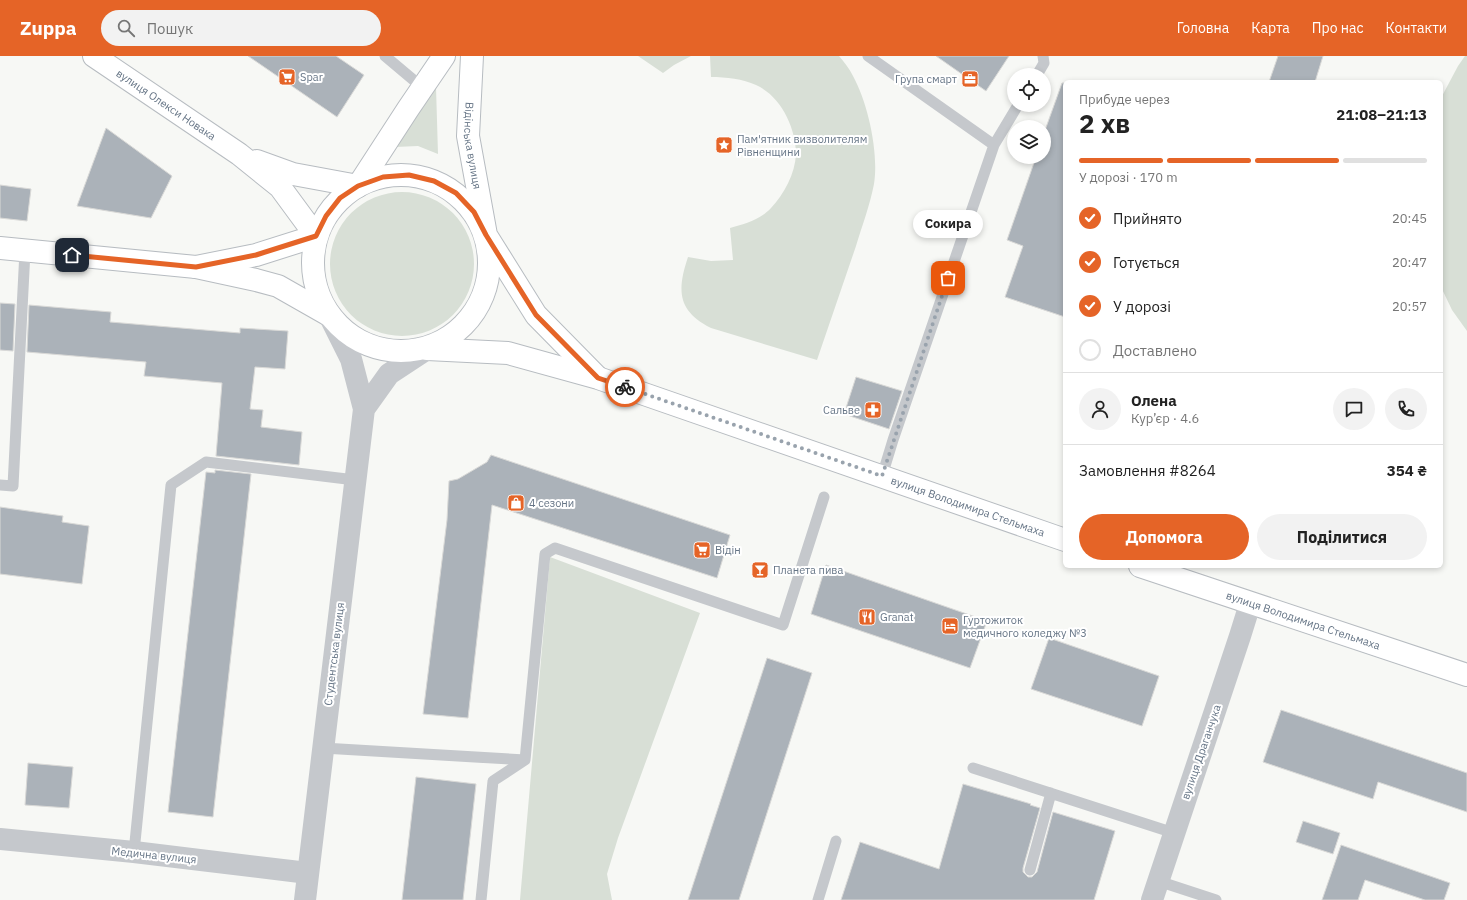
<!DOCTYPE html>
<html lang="uk">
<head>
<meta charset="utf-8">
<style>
  body { margin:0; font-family:"IBM Plex Sans",sans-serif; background:#f2f2f2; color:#222; height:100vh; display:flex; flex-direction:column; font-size:15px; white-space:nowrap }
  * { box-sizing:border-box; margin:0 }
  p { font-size:13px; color:#767676 }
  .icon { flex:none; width:22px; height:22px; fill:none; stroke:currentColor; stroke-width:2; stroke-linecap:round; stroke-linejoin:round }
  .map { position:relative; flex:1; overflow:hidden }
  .side { position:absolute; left:1063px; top:24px; width:380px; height:488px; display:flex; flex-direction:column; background:#fff; border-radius:6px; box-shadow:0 2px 6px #0003 }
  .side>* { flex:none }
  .fabs { position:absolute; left:1007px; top:12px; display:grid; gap:8px }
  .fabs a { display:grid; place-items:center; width:44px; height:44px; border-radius:50%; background:#fff; box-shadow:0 2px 6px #0003; font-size:20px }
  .pin { position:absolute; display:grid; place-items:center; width:34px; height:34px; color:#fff; margin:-17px; border-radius:8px; box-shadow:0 2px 6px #0006 }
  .courier { position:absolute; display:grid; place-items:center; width:40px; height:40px; margin:-20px; border:3px solid #e56427; border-radius:50%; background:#fff; color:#222; box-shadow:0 1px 5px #0007 }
  .bubble { position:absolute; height:28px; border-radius:14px; background:#fff; box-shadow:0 2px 6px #0003; font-size:13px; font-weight:700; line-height:28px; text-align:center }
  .head em { font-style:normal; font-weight:700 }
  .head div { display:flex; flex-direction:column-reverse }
  .head { display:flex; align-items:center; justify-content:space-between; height:68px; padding:0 16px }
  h1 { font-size:26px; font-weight:700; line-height:30px }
  .bar { display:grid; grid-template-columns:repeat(4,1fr); gap:6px 4px; align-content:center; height:48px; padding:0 16px }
  .bar i { height:5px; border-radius:3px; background:#e0e0e0 }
  .bar .selected { background:#e56427 }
  .bar p { grid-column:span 4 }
  .line { display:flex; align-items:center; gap:10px; padding:0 16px; border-top:1px solid #e0e0e0 }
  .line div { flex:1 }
  .round { display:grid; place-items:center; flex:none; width:42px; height:42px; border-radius:21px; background:#f2f2f2 }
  ol { padding:0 16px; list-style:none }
  li { display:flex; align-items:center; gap:12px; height:44px }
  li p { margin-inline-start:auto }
  li .icon { padding:4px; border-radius:50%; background:#e56427; color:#fff; stroke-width:4 }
  li:last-child { color:#767676 }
  li i { width:22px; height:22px; border:2px solid #e0e0e0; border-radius:50% }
  .action { display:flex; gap:8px; margin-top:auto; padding:8px 16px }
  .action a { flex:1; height:46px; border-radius:24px; background:#e56427; color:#fff; font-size:16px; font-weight:700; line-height:46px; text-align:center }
  .action a+a { background:#f2f2f2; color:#222 }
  header { display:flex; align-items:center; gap:24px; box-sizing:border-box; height:56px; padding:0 20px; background:#e56427; color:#fff }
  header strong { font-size:19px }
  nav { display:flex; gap:22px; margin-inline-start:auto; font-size:14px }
  .search { width:280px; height:36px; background:#f2f2f2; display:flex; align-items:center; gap:10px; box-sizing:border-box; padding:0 14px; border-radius:22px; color:#767676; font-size:15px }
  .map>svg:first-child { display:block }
  .green { fill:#d8dfd6 }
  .building { fill:#abb2b9; stroke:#d9d9d7 }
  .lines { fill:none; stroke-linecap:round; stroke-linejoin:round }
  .secondary-casing { stroke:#b7bcc1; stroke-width:24 }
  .service { stroke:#c5c8cc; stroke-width:11 }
  .minor { stroke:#c5c8cc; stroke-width:22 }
  .secondary { stroke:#fff; stroke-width:22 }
  .done { stroke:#99a3ad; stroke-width:4; stroke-dasharray:0 7.2 }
  .route { stroke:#e56427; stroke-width:5 }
  .labels { text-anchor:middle; stroke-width:4; stroke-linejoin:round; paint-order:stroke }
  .poi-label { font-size:11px; fill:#667586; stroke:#fff; text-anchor:start }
  .street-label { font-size:11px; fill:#667586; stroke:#fff }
</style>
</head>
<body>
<header>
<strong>Zuppa</strong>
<div class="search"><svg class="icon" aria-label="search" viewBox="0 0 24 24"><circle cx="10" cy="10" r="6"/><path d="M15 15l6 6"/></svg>Пошук</div>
<nav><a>Головна</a><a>Карта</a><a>Про нас</a><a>Контакти</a></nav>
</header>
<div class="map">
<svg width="1467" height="844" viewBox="0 0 1467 844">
  <rect width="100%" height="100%" fill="#f7f8f5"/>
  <!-- green -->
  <path class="green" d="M 638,0 L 691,0 L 674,9 L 663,17 Z
    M 710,0 L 839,0 C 844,6 849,12 853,20 C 868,47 879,97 874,128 C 870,149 862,170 856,190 C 843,228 830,266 817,304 L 711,272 C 677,255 677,234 688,201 L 711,205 L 733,204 L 730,172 C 744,168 760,164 771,152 C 784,138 795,118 796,98 C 796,72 781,40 756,29 C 743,23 726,21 711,21 Z
    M 1465,0 L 1467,0 L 1467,275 L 1452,254 L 1441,231 L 1441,42 L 1458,10 Z
    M 436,31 L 438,98 L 418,90 L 395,91 Z
    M330 208a72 72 0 1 1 144 0a72 72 0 1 1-144 0Z
    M 550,501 L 700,557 L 618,782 L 607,818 L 612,844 L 520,844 Z"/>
  <!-- building -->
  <path class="building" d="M 248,0 L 336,0 L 364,19 L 337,61 Z
    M 936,0 L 1009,0 L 986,35 Z
    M 1278,0 L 1323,0 L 1315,26 L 1269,26 Z
    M 1062,27 L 1065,27 L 1065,261 L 1005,241 L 1023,190 L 1007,184 L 1036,101 L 1044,101 L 1044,77 Z
    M 106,72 L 172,120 L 151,162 L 77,150 Z
    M 0,129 L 31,133 L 27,165 L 0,162 Z
    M 0,247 L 15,248 L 13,295 L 0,294 Z
    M 29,249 L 111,256 L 110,266 L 240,277 L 240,272 L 288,275 L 285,313 L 255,311 L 250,353 L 263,354 L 261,371 L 302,376 L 299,409 L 216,400 L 222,327 L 144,320 L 146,306 L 27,296 Z
    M 856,321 L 902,335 L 889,373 L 844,358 Z
    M 491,399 L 730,479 L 717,522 L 492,449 L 468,662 L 423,658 L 447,464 L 449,425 L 458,423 L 487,406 Z
    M 215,414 L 251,418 L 213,761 L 168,756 L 206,416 L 215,417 Z
    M 0,451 L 63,460 L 62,466 L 89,470 L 82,528 L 0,518 Z
    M 826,509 L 987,565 L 970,612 L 811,558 Z
    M 1049,582 L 1159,620 L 1142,670 L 1031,633 Z
    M 767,602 L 812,617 L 739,844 L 688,844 Z
    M 1281,654 L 1467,717 L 1467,756 L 1378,726 L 1373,743 L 1263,706 Z
    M 28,707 L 73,711 L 69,752 L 25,749 Z
    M 416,721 L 476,728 L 463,844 L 402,844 Z
    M 963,728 L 1031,748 L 1030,749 L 1040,752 L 1023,812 L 1023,816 L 1028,821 L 1032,821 L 1037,816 L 1053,756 L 1115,775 L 1094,844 L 841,844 L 860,786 L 939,813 Z
    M 1303,765 L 1340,777 L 1333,798 L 1296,786 Z
    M 1341,789 L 1450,827 L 1444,844 L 1425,844 L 1365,824 L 1358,844 L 1322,844 Z"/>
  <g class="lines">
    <!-- secondary casing -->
    <g class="secondary-casing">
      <g id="secondary">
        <path id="s1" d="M 94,0 L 239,98 L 280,131 L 316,180 L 256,199 L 196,211"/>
        <path id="s2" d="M 472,0 L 468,80 L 486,179 L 536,259 L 597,321"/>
        <path d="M 257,105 L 293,118 L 358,130 L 408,53 L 444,0"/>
        <circle cx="401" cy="207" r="88"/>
        <path d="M 0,192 L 196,211 L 256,224 L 278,230 L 329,259"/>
        <path id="s3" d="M 427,293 L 508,297 L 598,322 L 1065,484"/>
        <path id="s4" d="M 1140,510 L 1467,619"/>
      </g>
    </g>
    <!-- service -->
    <path class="service" d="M 385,0 L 423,32
      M 868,0 L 994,89
      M 1037,19 L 1044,7 L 1043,0
      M 882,420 L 893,384 L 994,89 L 1018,49
      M 0,429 L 13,430 L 25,195
      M 323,692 L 525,704
      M 973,712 L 1174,777
      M 134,796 L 171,429 L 206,406 L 355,424
      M 1030,814 L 1051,737
      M 1158,825 L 1216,844
      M 481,844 L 493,725 L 525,704 L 545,498 L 555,492 L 783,569 L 824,441
      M 818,844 L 836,785"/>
    <!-- minor -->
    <path class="minor" d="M 364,353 L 389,318 L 427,293
      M 0,783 L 134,796 L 308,817
      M 305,844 L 364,353 L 351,303 L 329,259
      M 1152,844 L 1240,580 L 1250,548"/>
    <!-- secondary -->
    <use href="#secondary" class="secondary"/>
  </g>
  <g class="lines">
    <!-- done -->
    <path class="done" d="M 625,331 L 882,420 L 948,222"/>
    <!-- route -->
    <path class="route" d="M 72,199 L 196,211 L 256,199 L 316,180 L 326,160 L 340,142 L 358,130 L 383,121 L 409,119 L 434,125 L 456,137 L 474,156 L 486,179 L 536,259 L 598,322 L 625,331"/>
  </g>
  <!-- icons -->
  <defs>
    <g id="supermarket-square" transform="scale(0.9)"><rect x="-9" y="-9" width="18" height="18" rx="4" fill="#e56427" stroke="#fff"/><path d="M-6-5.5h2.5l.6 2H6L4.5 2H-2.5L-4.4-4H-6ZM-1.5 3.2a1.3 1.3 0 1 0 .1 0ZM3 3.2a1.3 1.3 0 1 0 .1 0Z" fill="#fff"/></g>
    <g id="office-square" transform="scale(0.9)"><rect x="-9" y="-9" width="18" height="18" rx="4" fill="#e56427" stroke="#fff"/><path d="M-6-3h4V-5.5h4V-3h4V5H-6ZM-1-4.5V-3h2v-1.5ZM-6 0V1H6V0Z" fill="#fff"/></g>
    <g id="sight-square" transform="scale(0.9)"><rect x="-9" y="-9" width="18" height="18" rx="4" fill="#e56427" stroke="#fff"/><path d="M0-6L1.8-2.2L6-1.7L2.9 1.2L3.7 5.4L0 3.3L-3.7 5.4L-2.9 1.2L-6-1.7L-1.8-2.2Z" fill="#fff"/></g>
    <g id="pharmacy-square" transform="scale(0.9)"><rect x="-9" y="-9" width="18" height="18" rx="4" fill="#e56427" stroke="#fff"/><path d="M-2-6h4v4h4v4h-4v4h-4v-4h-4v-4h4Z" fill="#fff"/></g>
    <g id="shop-square" transform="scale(0.9)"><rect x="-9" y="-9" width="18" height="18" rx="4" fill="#e56427" stroke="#fff"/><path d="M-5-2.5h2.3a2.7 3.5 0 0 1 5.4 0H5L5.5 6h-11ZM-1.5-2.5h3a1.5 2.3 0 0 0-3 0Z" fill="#fff"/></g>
    <g id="bar-square" transform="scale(0.9)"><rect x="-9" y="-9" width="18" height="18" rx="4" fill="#e56427" stroke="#fff"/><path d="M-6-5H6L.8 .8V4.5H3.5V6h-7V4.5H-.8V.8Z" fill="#fff"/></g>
    <g id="restaurant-square" transform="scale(0.9)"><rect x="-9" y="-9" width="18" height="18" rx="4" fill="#e56427" stroke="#fff"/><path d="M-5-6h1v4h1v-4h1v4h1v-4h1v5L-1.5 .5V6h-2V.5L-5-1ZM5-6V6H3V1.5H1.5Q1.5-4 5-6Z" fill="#fff"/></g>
    <g id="hotel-square" transform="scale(0.9)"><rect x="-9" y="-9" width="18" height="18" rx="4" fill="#e56427" stroke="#fff"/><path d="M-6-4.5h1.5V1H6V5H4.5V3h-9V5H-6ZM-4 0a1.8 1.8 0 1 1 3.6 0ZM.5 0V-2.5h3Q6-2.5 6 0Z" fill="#fff"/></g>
  </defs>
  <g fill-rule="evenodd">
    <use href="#supermarket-square" x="287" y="21"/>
    <use href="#office-square" x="970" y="23"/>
    <use href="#sight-square" x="724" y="89"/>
    <use href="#pharmacy-square" x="873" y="354"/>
    <use href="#shop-square" x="516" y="447"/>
    <use href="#supermarket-square" x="702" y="494"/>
    <use href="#bar-square" x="760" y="514"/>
    <use href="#restaurant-square" x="867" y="561"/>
    <use href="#hotel-square" x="950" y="570"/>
  </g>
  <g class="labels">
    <!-- poi labels -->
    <g class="poi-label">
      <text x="300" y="25">Spar</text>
      <text x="957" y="27" text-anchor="end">Група смарт</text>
      <text x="737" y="87">Пам'ятник визволителям<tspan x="737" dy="13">Рівненщини</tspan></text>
      <text x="860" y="358" text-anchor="end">Сальве</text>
      <text x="529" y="451">4 сезони</text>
      <text x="715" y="498">Відін</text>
      <text x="773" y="518">Планета пива</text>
      <text x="880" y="565">Granat</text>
      <text x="963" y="568">Гуртожиток<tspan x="963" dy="13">медичного коледжу №3</tspan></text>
    </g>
    <!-- street labels -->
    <g class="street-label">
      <text dy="4" stroke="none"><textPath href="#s1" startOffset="87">вулиця Олекси Новака</textPath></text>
      <text dy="4" stroke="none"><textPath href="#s2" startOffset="90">Відінська вулиця</textPath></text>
      <text dy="4" stroke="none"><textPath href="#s3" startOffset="566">вулиця Володимира Стельмаха</textPath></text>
      <text dy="4" stroke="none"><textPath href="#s4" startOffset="172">вулиця Володимира Стельмаха</textPath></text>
      <text transform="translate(334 598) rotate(-83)" y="4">Студентська вулиця</text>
      <text transform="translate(1201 696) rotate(-71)" y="4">вулиця Драганчука</text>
      <text transform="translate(154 799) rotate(6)" y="4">Медична вулиця</text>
    </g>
  </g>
</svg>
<div class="fabs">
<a><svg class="icon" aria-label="locate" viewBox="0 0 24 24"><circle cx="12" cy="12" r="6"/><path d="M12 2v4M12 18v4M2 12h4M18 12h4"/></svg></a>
<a><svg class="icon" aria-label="layers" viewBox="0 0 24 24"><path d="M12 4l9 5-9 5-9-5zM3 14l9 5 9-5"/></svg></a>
</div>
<div class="pin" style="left:948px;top:222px;background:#ea580c"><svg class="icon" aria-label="bag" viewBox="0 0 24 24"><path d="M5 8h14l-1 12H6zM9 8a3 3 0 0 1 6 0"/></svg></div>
<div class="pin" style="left:72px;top:199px;background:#1f2937"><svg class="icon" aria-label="home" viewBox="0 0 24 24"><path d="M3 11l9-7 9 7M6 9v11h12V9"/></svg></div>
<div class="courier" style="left:625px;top:331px"><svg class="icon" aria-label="bike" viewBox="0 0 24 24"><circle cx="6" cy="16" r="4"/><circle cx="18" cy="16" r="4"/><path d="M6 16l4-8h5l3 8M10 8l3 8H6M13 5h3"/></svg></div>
<div class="bubble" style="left:913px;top:154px;width:70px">Сокира</div>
<section class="side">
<div class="head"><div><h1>2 хв</h1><p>Прибуде через</p></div><em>21:08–21:13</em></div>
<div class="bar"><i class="selected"></i><i class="selected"></i><i class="selected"></i><i></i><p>У дорозі · 170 m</p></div>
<ol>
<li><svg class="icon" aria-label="check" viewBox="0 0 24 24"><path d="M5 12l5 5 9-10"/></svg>Прийнято<p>20:45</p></li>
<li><svg class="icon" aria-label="check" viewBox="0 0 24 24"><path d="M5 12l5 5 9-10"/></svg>Готується<p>20:47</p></li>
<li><svg class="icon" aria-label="check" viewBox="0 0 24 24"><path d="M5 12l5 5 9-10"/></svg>У дорозі<p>20:57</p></li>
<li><i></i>Доставлено</li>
</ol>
<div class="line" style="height:72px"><a class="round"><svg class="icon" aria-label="person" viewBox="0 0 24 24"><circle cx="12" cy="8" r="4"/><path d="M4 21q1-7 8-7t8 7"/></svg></a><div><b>Олена</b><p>Кур’єр · 4.6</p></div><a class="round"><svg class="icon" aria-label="chat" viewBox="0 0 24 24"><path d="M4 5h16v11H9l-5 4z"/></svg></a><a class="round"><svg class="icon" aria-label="phone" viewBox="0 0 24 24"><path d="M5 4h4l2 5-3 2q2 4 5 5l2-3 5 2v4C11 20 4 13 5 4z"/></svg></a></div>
<div class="line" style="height:52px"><div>Замовлення #8264</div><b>354 ₴</b></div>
<div class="action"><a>Допомога</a><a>Поділитися</a></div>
</section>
</div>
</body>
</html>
